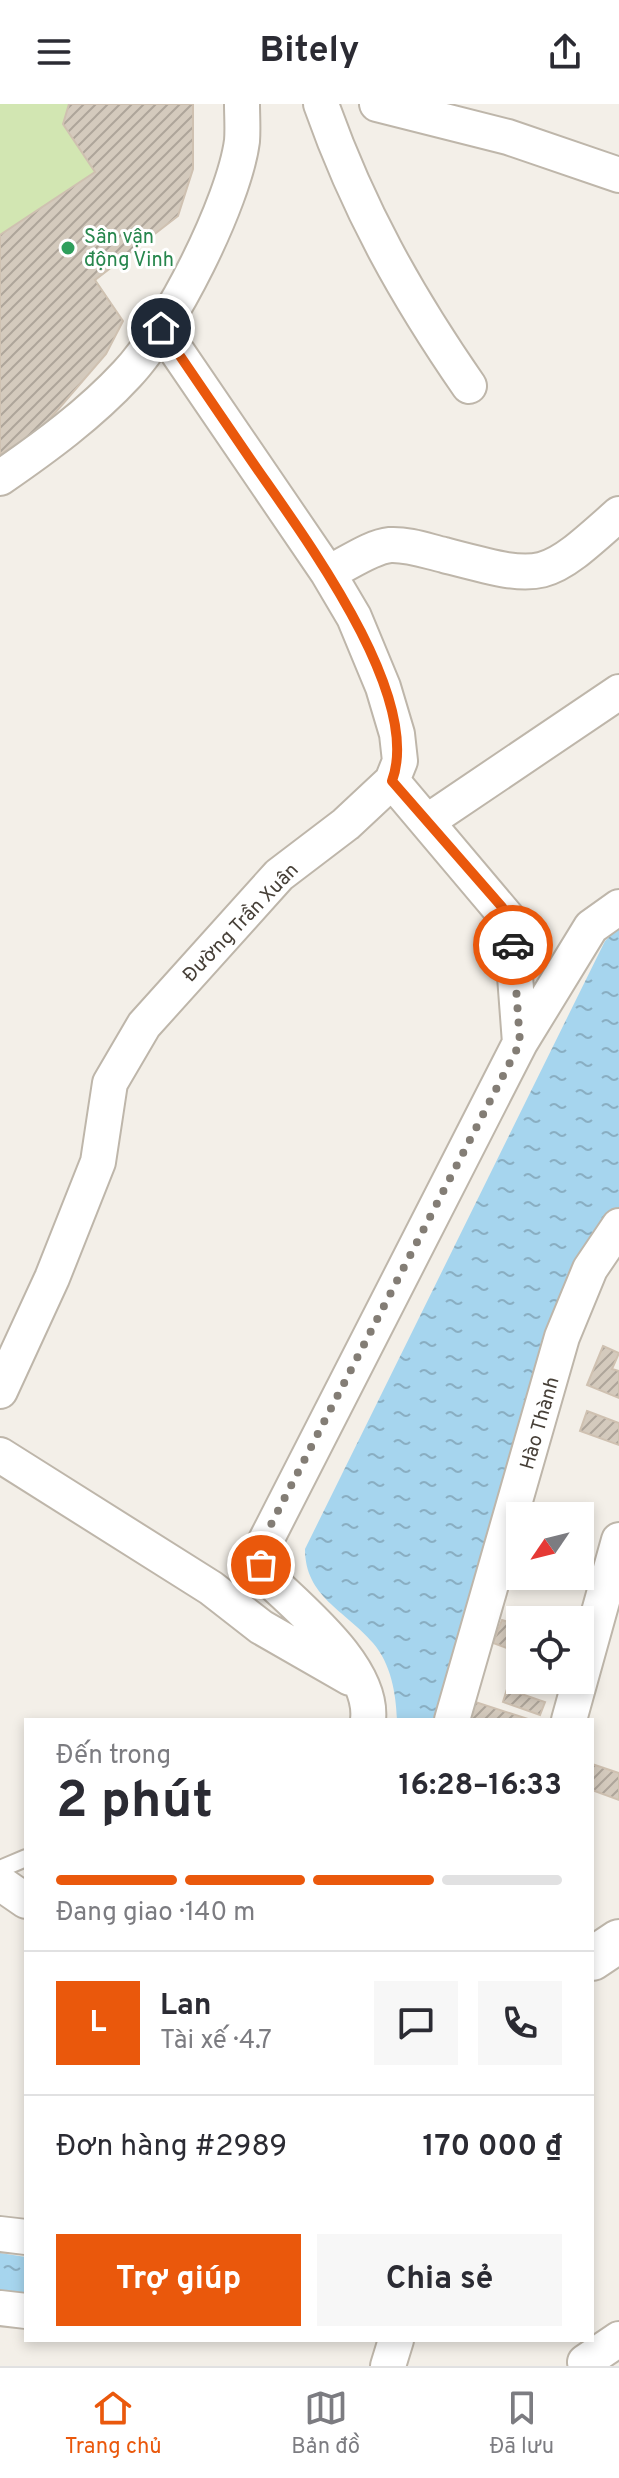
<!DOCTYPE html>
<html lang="vi">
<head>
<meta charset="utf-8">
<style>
  body { margin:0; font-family:Overpass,sans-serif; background:#f7f7f7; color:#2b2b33; height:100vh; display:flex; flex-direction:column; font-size:30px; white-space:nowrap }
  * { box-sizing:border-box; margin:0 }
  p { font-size:26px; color:#7c7c81 }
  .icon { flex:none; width:44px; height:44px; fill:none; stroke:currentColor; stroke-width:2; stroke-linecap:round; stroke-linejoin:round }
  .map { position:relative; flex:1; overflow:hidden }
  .panel { position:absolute; left:24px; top:1614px; width:570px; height:624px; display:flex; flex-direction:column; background:#fff; border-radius:0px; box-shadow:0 4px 12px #0003 }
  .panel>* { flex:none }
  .needle { width:52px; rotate:235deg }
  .fabs { position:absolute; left:506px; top:1398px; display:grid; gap:16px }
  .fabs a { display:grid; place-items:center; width:88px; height:88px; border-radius:0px; background:#fff; box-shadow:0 4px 12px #0003; font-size:40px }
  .pin { position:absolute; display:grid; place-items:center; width:68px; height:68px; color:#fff; margin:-34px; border:4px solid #fff; border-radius:50%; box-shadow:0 2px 8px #0007 }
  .courier { position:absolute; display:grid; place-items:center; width:80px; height:80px; margin:-40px; border:6px solid #ea580c; border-radius:50%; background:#fff; color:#222; box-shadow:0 2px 10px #0007 }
  .head em { font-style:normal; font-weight:700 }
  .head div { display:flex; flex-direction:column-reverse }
  .head { display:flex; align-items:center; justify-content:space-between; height:136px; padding:0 32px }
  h1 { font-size:52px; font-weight:700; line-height:60px }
  .bar { display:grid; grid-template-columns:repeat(4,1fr); gap:12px 8px; align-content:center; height:96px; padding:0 32px }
  .bar i { height:10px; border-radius:6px; background:#e1e1e2 }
  .bar .selected { background:#ea580c }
  .bar p { grid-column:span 4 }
  .line { display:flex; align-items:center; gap:20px; padding:0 32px; border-top:2px solid #e1e1e2 }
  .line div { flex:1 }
  .round { display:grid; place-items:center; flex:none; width:84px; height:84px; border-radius:0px; background:#f7f7f7 }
  .button { display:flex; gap:16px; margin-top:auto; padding:16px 32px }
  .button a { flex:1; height:92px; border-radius:0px; background:#ea580c; color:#fff; font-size:32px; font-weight:700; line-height:92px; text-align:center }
  .button a+a { background:#f7f7f7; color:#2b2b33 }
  header { display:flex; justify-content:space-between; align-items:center; height:104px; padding:0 32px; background:#fff; font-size:36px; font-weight:700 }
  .menu { display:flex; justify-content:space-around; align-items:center; height:112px; border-top:2px solid #e1e1e2; background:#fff; font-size:22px; color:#7c7c81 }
  .menu a { display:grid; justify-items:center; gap:4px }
  .menu .selected { color:#ea580c }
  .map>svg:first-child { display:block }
  .grass { fill:#d2e6b2 }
  .water { fill:url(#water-ripples) }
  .building { fill:url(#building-hatch); stroke:#cfc1b1; stroke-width:2 }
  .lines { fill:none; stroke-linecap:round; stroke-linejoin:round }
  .service-casing { stroke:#beb6aa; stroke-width:20 }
  .minor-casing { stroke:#beb6aa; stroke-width:38 }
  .tertiary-casing { stroke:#beb6aa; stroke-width:46 }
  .service { stroke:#fff; stroke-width:16 }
  .minor { stroke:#fff; stroke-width:34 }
  .tertiary { stroke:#fff; stroke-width:42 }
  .done { stroke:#837d75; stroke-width:8; stroke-dasharray:0 14.4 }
  .route { stroke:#ea580c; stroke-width:10 }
  .leisure-dot { fill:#2e9e5b; stroke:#fff; stroke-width:3 }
  .labels { text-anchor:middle; stroke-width:6; stroke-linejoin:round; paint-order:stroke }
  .leisure-label { font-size:20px; fill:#27864d; stroke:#fff; text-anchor:start }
  .street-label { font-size:20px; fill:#463f37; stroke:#fff }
</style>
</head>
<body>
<header><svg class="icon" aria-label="menu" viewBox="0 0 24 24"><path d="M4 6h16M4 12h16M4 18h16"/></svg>Bitely<svg class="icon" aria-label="share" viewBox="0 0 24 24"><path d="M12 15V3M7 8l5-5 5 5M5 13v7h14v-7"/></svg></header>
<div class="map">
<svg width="619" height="2262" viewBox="0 0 619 2262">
  <defs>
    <pattern id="water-ripples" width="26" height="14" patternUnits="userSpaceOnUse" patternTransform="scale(2)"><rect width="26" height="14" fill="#a6d5ee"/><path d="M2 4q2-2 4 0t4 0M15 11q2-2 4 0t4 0" fill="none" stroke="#89aec2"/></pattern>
    <pattern id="building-hatch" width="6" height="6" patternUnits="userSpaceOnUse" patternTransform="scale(2)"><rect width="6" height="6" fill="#d4cabd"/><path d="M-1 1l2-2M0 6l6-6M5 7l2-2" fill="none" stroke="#aea59a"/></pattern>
  </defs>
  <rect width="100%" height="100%" fill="#f3efe8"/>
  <!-- grass -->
  <path class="grass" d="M 0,0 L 193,0 L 193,65 L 178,112 L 96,176 L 123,217 L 106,250 L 43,323 L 0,351 Z"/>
  <!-- water -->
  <path class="water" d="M 619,823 L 619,1106 L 444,1616 L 397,1616 C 396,1589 391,1560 373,1539 C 345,1506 305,1493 305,1445 L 605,837 Z
    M 0,2149 L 26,2153 L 26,2196 L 0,2193 Z"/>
  <!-- building -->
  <path class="building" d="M 69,0 L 193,0 L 193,65 L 178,112 L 95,176 L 123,217 L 106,250 L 43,323 L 0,351 L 0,131 L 95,68 L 63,20 Z
    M 603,1242 L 619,1249 L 612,1265 L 619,1267 L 619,1294 L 587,1281 Z
    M 587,1307 L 619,1319 L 619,1341 L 580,1327 Z
    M 551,1405 L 568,1412 L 548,1412 Z
    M 580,1417 L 592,1422 L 580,1451 Z
    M 502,1516 L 520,1522 L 520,1549 L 493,1539 Z
    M 507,1585 L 545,1598 L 540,1611 L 503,1598 Z
    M 463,1594 L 531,1616 L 456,1616 Z
    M 592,1660 L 619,1669 L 619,1696 L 592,1686 Z"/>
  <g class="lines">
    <!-- service casing -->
    <g class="service-casing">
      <path id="service" d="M 0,1765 L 26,1754"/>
    </g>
    <!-- minor casing -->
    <g class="minor-casing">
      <path id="minor" d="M 321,0 C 358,105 406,191 469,282
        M 377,0 L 508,33 L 619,71
        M 0,374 C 45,343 90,310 127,270 C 170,225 234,98 242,37 C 243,25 242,12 242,0
        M 328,469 C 346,461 370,443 390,441 C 408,440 427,447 444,451 C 544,477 542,479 619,410
        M 392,677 L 511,818 L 520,939
        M 428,717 L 619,588
        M 0,1287 L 52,1174 L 98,1058 L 110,979 L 144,921 L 279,771 L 346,720 L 392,677 L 400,657 L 397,630 L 383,583 L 354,513 L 328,469 L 161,224
        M 0,1351 L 211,1484 L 261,1523 L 350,1574
        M 368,1616 C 374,1565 303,1508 269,1475 L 261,1461 L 261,1446 L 520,939 L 591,823 L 619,803
        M 452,1616 L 562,1233 L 590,1165 L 619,1122
        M 569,1616 L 619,1436
        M 0,1779 L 26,1797
        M 0,2130 L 26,2133
        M 0,2204 L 26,2207
        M 388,2262 L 396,2236
        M 587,2262 L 585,2258 L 619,2235"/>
    </g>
    <!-- tertiary casing -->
    <g class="tertiary-casing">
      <path id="tertiary" d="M 592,1855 L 619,1837"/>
    </g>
    <!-- service -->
    <use href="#service" class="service"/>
    <!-- minor -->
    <use href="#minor" class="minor"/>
    <!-- tertiary -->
    <use href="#tertiary" class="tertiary"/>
  </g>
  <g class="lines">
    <!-- done -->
    <path class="done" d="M 261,1461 L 265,1432 L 520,939 L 513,841"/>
    <!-- route -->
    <path class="route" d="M 161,224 C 191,268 221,312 251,356 C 299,426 424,590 392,677 L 502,803 L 511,818 L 513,841"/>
  </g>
  <!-- markers -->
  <circle class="leisure-dot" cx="68" cy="144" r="8"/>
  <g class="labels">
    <!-- leisure labels -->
    <g class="leisure-label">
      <text x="84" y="139">Sân vận<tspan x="84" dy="23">động Vinh</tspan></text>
    </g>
    <!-- street labels -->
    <g class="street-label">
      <text transform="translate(240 818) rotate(-46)" y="7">Đường Trần Xuân</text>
      <text transform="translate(539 1319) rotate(-74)" y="7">Hào Thành</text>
    </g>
  </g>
</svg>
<div class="fabs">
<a><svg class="needle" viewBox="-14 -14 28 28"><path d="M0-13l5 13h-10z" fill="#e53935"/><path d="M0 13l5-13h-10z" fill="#7c7c81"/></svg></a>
<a><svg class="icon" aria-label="locate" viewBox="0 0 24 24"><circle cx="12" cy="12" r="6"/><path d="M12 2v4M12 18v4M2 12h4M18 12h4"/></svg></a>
</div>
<div class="pin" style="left:261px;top:1461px;background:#ea580c"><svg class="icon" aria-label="bag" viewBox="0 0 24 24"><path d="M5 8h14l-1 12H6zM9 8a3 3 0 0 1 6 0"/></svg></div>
<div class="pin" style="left:161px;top:224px;background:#1f2937"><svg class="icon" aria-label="home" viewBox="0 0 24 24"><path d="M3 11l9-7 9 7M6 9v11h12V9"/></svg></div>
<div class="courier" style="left:513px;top:841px"><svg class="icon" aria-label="car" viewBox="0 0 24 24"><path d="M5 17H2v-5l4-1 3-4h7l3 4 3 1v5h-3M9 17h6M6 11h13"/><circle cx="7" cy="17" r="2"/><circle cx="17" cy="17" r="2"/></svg></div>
<section class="panel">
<div class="head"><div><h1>2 phút</h1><p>Đến trong</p></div><em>16:28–16:33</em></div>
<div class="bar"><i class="selected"></i><i class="selected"></i><i class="selected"></i><i></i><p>Đang giao · 140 m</p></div>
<div class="line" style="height:144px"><b class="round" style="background:#ea580c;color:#fff">L</b><div><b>Lan</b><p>Tài xế · 4.7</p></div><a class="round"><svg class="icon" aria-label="chat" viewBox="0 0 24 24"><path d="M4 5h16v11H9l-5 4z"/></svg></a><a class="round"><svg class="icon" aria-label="phone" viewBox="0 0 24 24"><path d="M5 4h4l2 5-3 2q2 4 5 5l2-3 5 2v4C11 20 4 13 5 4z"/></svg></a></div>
<div class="line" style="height:104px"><div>Đơn hàng #2989</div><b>170 000 ₫</b></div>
<div class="button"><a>Trợ giúp</a><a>Chia sẻ</a></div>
</section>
</div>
<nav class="menu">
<a class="selected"><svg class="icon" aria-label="home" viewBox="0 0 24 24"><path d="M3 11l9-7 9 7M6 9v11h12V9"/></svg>Trang chủ</a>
<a><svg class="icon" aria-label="map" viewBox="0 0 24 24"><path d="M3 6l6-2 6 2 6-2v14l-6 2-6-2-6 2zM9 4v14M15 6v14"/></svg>Bản đồ</a>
<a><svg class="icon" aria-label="saved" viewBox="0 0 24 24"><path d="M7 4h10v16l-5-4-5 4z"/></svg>Đã lưu</a>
</nav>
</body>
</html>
